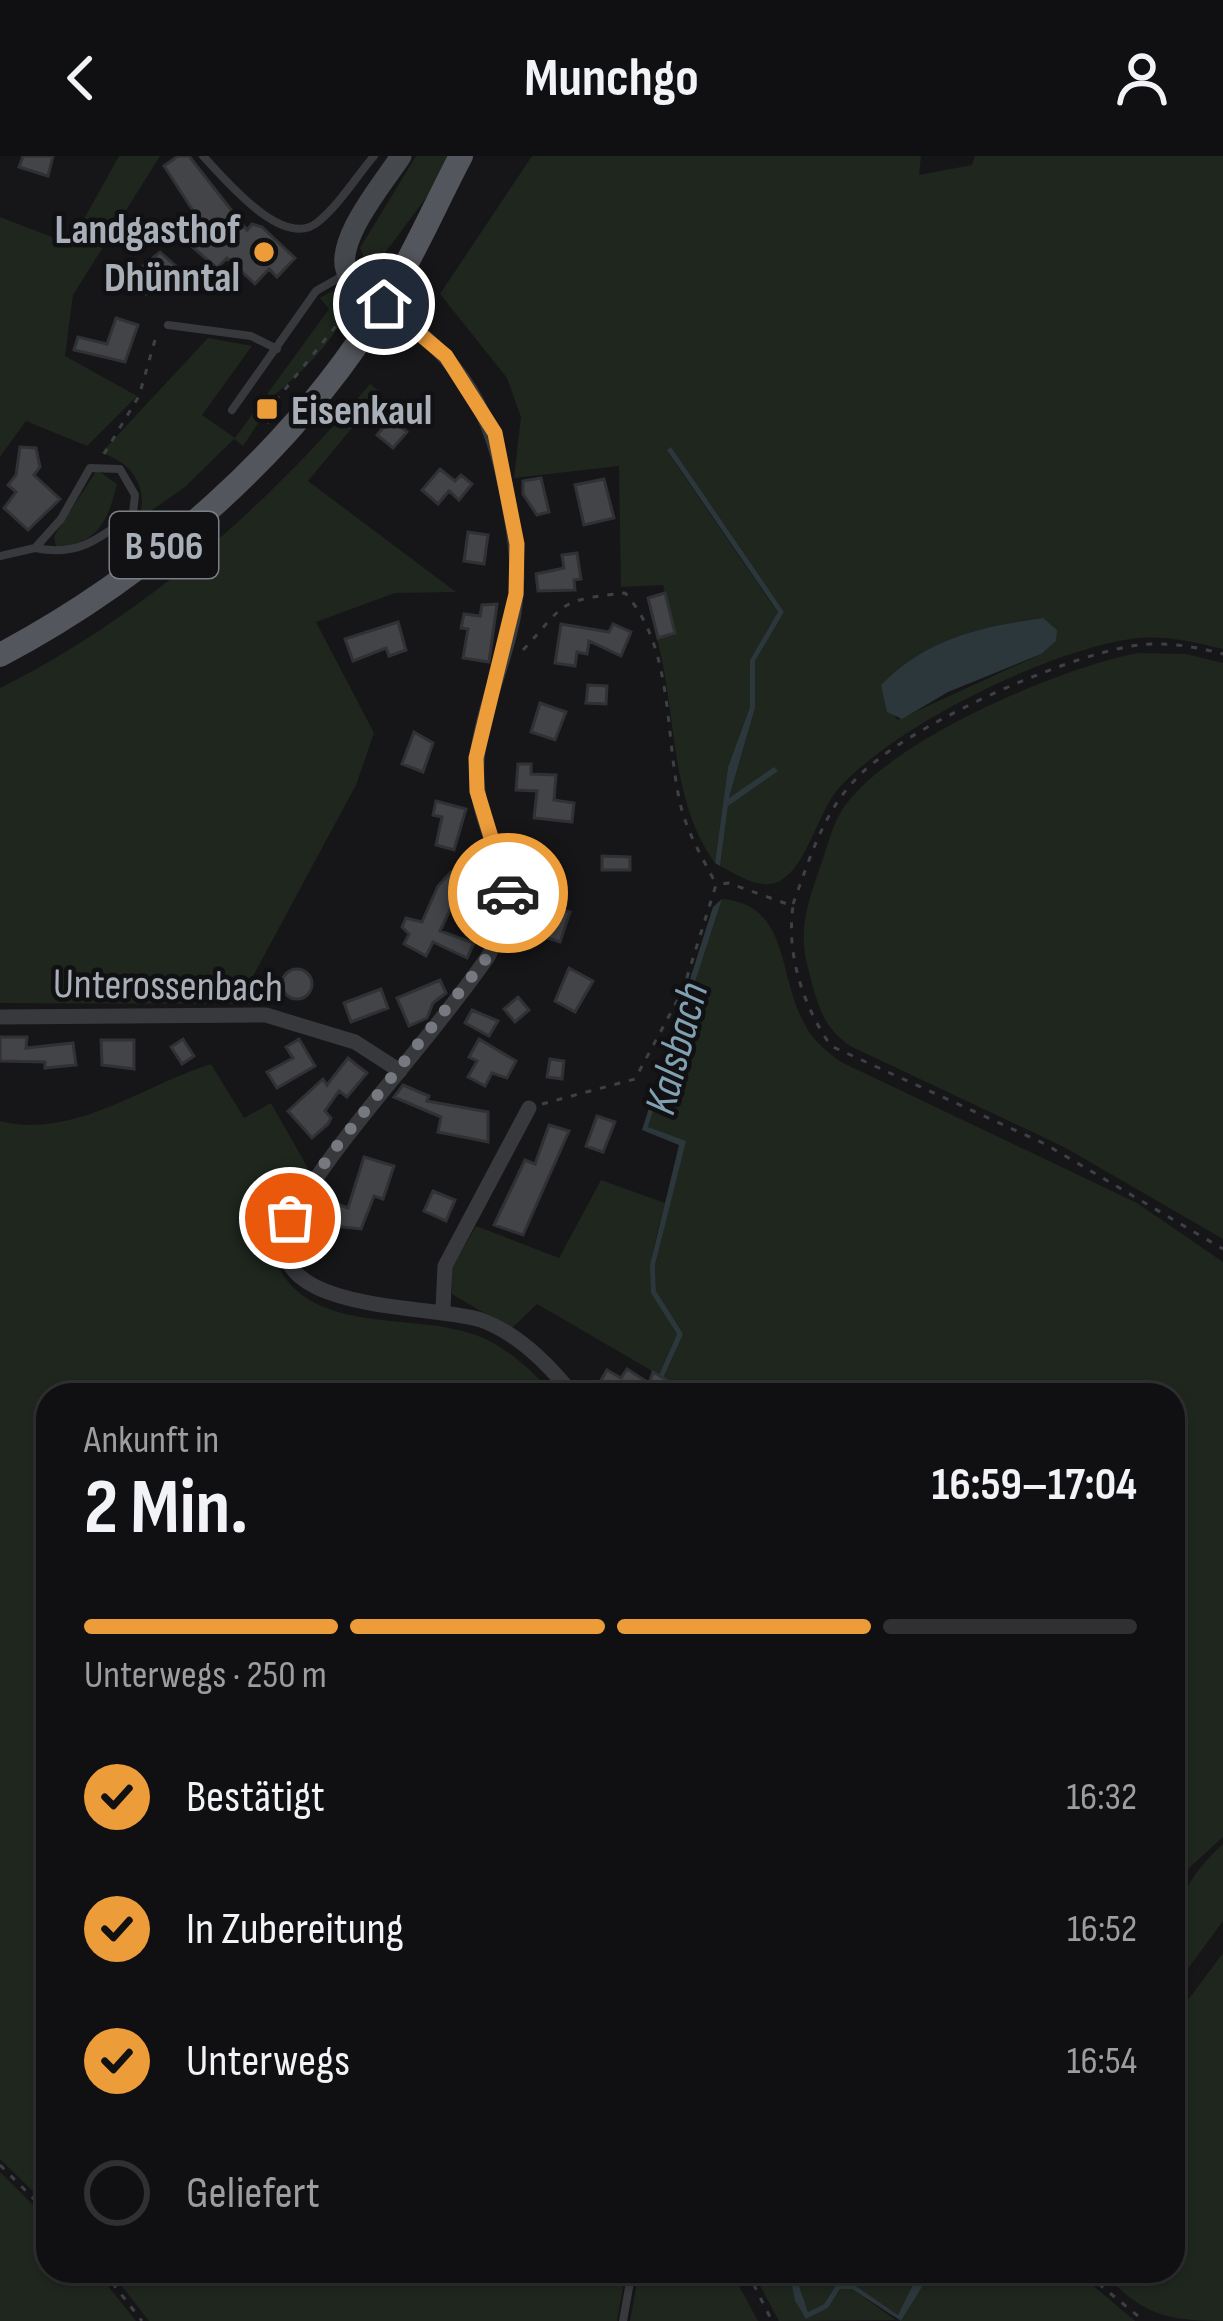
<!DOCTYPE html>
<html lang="de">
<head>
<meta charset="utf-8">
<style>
  body { margin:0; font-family:"Sofia Sans Condensed",sans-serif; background:#1e1e20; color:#f1f3f6; height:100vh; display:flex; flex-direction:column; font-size:45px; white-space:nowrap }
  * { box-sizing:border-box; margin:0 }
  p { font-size:39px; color:#9c9d9f }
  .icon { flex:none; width:66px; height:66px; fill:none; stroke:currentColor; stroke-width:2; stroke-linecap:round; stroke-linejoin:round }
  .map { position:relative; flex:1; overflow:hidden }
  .panel { position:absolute; left:36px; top:1227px; width:1149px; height:900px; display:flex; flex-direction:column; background:#101012; border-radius:36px; box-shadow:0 3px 9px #0004,0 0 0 3px #303032 }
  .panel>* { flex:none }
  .pin { position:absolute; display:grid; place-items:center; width:102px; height:102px; color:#fff; margin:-51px; border:6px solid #fff; border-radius:50%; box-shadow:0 3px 12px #0007 }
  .courier { position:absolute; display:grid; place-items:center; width:120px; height:120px; margin:-60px; border:9px solid #ed9c3a; border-radius:50%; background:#fff; color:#222; box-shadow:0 3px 15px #0007 }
  .overview em { font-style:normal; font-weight:700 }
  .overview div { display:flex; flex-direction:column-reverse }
  .overview { display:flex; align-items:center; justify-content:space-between; height:204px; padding:0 48px }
  h1 { font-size:78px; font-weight:700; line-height:90px }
  .bar { display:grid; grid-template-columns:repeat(4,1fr); gap:18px 12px; align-content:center; height:144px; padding:0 48px }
  .bar i { height:15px; border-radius:9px; background:#303032 }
  .bar .current { background:#ed9c3a }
  .bar p { grid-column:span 4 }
  ol { padding:0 48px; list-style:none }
  li { display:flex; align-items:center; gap:36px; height:132px }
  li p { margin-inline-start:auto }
  li .icon { padding:12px; border-radius:50%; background:#ed9c3a; color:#111; stroke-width:4 }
  li:last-child { color:#9c9d9f }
  li i { width:66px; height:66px; border:6px solid #303032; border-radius:50% }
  header { display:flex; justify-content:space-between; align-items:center; height:156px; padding:0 48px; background:#101012; font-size:54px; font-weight:700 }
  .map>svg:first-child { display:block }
  .green { fill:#1e261e; fill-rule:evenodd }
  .water { fill:#2c373c }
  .building { fill:#434448; stroke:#303134; stroke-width:3 }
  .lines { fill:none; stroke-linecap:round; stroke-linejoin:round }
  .path { stroke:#3d4044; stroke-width:3; stroke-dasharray:6 9; stroke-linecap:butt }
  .lane { stroke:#37393d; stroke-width:8 }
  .street { stroke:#37393d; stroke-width:15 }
  .secondary { stroke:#45484d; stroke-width:21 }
  .primary { stroke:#53565c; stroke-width:24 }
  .done { stroke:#767980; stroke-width:12; stroke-dasharray:0 21.6 }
  .route { stroke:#ed9c3a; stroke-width:15 }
  .poi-dot { fill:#ed9c3a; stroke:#111113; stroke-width:4.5 }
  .labels { text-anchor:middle; stroke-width:9; stroke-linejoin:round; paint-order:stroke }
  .shield { fill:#111113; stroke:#7b8086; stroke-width:3 }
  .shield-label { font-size:39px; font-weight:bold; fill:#a9afb8 }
  .poi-label { font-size:42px; font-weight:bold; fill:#a9afb8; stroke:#111113; text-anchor:end }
  .street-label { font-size:42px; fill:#a9afb8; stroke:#111113 }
  .water-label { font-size:45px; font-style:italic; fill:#81a0b2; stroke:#111113 }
</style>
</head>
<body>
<header><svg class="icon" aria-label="back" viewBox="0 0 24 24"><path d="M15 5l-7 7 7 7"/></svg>Munchgo<svg class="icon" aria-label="person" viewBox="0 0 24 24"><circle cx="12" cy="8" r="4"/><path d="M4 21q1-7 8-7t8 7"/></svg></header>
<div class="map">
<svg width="1223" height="2165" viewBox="0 0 1223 2165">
  <rect width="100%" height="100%" fill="#161618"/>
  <!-- green -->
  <path class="green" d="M 119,0 L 160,0 L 73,139 L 65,200 L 137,240 L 87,290 L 26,265 L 0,301 L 0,61 L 70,88 Z
    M 416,0 L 457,0 L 376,109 L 367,109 L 360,92 Z
    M 532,0 L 921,0 L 919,19 L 972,9 L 975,0 L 1223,0 L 1223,493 C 1194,486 1162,478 1131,483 C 1047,495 896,569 839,632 C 817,657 808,709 780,725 C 760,735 738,719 720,710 L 728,650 L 773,612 L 729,643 L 755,552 L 755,505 L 784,456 L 667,295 L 778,457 L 750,504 L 750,551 L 728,611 L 715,707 C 669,644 677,557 657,483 L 675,477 L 663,429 L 621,431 L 619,310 L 514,322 L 521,261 L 507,222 L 440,138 ZM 1043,462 L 1041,498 L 897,564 L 881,529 C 925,483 982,470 1043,462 Z
    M 332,135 L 346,146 C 349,175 285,233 265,246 L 269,251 L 243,290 L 234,283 L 185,331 L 139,363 C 149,331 132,306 101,297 L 208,182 L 252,190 L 202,259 L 235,282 L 329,153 L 320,142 Z
    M 370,228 L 381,237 L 308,325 L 456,436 L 395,437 L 316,466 L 374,577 L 356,629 L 252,822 L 271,848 L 0,847 L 0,532 C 143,461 268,349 370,228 Z
    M 97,314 L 117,328 C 107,368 98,386 56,392 L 54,380 Z
    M 1138,497 L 1186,498 L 1223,507 L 1223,1083 L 1064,991 L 850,890 C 821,870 817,845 808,812 C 798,776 807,749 819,714 C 826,696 831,671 842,654 C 887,585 1059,512 1138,497 Z
    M 722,743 C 789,748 778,818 803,865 C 812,884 825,894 841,906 L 1137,1047 L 1223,1106 L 1223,1681 L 1189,1712 L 1173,1749 L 1173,1239 L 691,1239 L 663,1222 L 682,1178 L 656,1135 L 655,1109 L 685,986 L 648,971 Z
    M 211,908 L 244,962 L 271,947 L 309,1014 C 286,1043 259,1073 279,1112 C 314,1178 412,1157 473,1178 C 503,1188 533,1214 553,1239 L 48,1239 L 48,2050 L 0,2003 L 0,965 C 72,984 144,929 211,908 Z
    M 601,1024 L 665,1047 C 649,1111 641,1120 677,1178 L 659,1219 L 537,1148 L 511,1173 L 452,1138 L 452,1112 L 476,1070 L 559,1102 Z
    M 1223,1688 L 1223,1765 L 1173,1833 C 1173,1768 1172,1734 1223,1688 Z
    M 1223,1797 L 1223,2165 C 1168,2165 1140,2159 1103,2115 L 1173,2115 L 1173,1864 Z
    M 0,2016 L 48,2064 L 48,2115 L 96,2115 L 136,2165 L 0,2165 Z
    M 110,2115 L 626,2115 L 617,2165 L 149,2165 Z
    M 639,2115 L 731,2115 L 758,2165 L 630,2165 Z
    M 752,2115 L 789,2115 L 795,2145 L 806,2163 L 828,2152 L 840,2133 L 852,2133 L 896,2164 L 779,2165 Z
    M 794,2115 L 927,2115 L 898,2159 L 853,2128 L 837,2128 L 824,2148 L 808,2156 Z
    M 932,2115 L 1087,2115 L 1090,2127 L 1135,2165 L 901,2165 Z"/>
  <!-- water -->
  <path class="water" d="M 671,291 L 784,456 L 755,505 L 755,552 L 729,642 L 774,611 L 778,615 L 728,650 L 720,710 L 715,707 L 728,611 L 750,551 L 750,504 L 778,456 L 667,294 Z
    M 1043,462 L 1057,474 L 1056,485 L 1041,498 L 948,536 L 902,563 L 887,556 L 881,529 C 925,483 982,470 1043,462 Z
    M 722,743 L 648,971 L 686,985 L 655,1109 L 656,1135 L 683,1178 L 663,1222 L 659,1219 L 677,1178 L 651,1137 L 650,1109 L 679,989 L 642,974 L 713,751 Z
    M 789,2115 L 794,2115 L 808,2156 L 824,2148 L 837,2128 L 853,2128 L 898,2159 L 912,2131 L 932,2115 L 901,2165 L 852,2133 L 840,2133 L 828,2152 L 806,2163 L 795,2145 Z"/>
  <!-- building -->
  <path class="building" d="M 23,0 L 53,0 L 48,20 L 19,11 Z
    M 178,0 L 189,0 L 247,74 L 252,68 L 262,71 L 295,102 L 277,121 L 269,113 L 255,128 L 227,102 L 217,112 L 184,84 L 201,67 L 164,10 Z
    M 160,96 L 178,112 L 146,138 L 131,120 Z
    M 116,162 L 138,169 L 125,206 L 74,194 L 78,181 L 107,188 Z
    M 391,262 L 407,276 L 393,292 L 377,279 Z
    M 20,291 L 36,292 L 40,311 L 34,319 L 60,343 L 28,374 L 4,352 L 16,336 L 8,329 L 16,319 Z
    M 440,313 L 455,325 L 461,319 L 472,328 L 459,344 L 449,335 L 438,348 L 422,334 Z
    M 541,322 L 549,356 L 537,359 L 523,338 L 523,325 Z
    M 604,323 L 614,362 L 584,369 L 575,329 Z
    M 468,376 L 488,379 L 484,408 L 464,405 Z
    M 577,397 L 581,423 L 574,424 L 575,434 L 538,435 L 536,418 L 564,412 L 562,399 Z
    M 665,437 L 675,477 L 658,482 L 648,442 Z
    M 497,448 L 489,506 L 463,502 L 468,473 L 461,472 L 464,458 L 480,460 L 482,449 Z
    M 398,466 L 406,494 L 389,500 L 386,492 L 353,505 L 345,483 Z
    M 561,468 L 609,476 L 613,468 L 631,476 L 621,500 L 589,485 L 587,498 L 577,496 L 575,510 L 555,507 Z
    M 588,529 L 607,530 L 606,548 L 586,547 Z
    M 540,547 L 566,556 L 555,584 L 531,576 Z
    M 414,576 L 433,587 L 423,616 L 402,608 Z
    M 518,608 L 531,608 L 531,618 L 556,619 L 554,644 L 574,647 L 572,666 L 534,662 L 537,635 L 516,634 Z
    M 436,645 L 466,653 L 454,694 L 436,689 L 442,661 L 433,659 Z
    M 528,694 L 542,697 L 538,716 L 523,712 Z
    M 602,700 L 630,701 L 630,714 L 602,714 Z
    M 451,716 L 478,728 L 470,745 L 457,739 L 440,775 L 474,787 L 467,802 L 433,786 L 426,800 L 404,788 L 409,778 L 402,771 L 406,762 L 422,766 L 438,730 Z
    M 544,748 L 570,756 L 560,786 L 534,778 Z
    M 569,812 L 593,825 L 575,856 L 555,845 Z
    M282 828a15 15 0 1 1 30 0a15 15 0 1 1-30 0Z
    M 440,824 L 446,837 L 433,847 L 427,862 L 409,870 L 397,842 Z
    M 381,833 L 388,852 L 351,866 L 344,847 Z
    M 518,841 L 529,854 L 515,866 L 504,853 Z
    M 472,854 L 498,865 L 489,880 L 465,867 Z
    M 0,881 L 27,881 L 26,892 L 73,887 L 76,909 L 45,912 L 45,906 L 0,905 Z
    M 183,883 L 194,900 L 182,908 L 171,891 Z
    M 299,883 L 315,910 L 277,932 L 267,916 L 293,902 L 286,891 Z
    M 479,883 L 516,905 L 507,922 L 492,917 L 485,930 L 468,921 L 477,905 L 469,901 Z
    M 101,884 L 134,884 L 134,913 L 102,909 Z
    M 348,902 L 367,917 L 347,941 L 339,935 L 325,955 L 331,962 L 328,968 L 312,982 L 288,955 L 323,923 L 327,929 Z
    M 550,903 L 564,905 L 562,923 L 547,921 Z
    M 403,929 L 429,940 L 427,945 L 488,956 L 488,986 L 438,976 L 441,961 L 394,941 Z
    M 597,960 L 615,966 L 603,996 L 586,990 Z
    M 549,969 L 569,975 L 523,1079 L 494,1069 L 525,1004 L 535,1008 Z
    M 364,1001 L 394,1010 L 383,1043 L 374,1040 L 361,1073 L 324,1069 L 332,1046 L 348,1052 Z
    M 433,1035 L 455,1044 L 446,1065 L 424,1055 Z
    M 627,1213 L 649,1227 L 653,1216 L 692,1239 L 614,1239 L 598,1229 L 607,1214 L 621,1222 Z"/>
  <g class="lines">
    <!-- path -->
    <path class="path" d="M 269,267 L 262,262 L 352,150
      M 104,298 L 139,240 L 157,177
      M 523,494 C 566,448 556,444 625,437 C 675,493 664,581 681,651 C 688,678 703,703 716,728
      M 793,748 C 809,705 822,659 854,625 C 901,572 1062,501 1132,490 C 1162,485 1194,490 1223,498
      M 542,948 L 635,923 L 683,834 L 716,729 L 728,727 L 793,750 C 786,798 803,850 831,890 L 1045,988 L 1223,1093
      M 0,2009 L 48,2057
      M 103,2115 L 142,2165
      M 747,2115 L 772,2165
      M 1092,2115 L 1094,2124 L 1144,2165"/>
    <!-- lane -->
    <path class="lane" d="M 203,0 C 225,23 283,95 318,66 C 339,49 356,21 374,0
      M 168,169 L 251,180 L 277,193
      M 232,254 L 316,135 L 346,118
      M 0,400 L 35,392 L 61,363 L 90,312 L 120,313 L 135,339 L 133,357 C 99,383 78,401 35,392
      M 623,2165 L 632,2115"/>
    <!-- street -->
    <path class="street" d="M 384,149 C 464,205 492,253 509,349 C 516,385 520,420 514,457 C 506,507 479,558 477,608 C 473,688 532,712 489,799 C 430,885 355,960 299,1048 C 229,1160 433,1147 481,1164 C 517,1177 550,1210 573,1239
      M 0,861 L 266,859 L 355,886 L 400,915
      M 443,1152 L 445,1110 L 529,952"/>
    <!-- secondary -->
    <path class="secondary" d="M 384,149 C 372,140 355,131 348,118 C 331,88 385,25 401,0"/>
    <!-- primary -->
    <path class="primary" d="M 0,499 C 151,419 294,294 384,147 C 413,101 435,49 461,0"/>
  </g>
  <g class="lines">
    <!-- done -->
    <path class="done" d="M 290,1062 L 329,1000 L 489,799 L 505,768 L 508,737"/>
    <!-- route -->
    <path class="route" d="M 384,148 L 446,200 L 495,277 L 517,388 L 516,438 L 476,602 L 477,635 L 508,737"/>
  </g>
  <!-- markers -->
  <g class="poi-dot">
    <circle cx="264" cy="96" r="12"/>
    <rect x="255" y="241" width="24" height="24" rx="6"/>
  </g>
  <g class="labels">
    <!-- shield labels -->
    <rect class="shield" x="110" y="356" width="108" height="66" rx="9"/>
    <g class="shield-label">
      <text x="164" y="403">B 506</text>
    </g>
    <!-- poi labels -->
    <g class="poi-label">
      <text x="240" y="87">Landgasthof<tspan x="240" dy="48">Dhünntal</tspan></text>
      <text x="291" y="268" text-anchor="start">Eisenkaul</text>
    </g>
    <!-- street labels -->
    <g class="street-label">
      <text transform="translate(168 828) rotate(1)" y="15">Unterossenbach</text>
    </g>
    <!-- water labels -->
    <g class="water-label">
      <text transform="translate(675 892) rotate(-75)" y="16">Kalsbach</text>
    </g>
  </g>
</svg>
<div class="pin" style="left:290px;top:1062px;background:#ea580c"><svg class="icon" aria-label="bag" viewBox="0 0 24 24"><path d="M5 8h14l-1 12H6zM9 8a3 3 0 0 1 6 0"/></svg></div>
<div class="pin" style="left:384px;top:148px;background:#1f2937"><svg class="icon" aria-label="home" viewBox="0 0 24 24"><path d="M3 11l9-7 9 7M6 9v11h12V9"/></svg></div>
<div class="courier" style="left:508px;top:737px"><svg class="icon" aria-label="car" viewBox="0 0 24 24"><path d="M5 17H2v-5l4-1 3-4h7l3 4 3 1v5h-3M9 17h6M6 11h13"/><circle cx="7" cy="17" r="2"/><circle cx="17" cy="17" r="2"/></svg></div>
<section class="panel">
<div class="overview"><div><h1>2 Min.</h1><p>Ankunft in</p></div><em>16:59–17:04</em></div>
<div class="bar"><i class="current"></i><i class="current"></i><i class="current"></i><i></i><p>Unterwegs · 250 m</p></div>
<ol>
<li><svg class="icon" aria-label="check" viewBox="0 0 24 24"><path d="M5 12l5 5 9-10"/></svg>Bestätigt<p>16:32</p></li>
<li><svg class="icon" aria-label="check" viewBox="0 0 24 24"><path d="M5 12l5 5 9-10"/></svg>In Zubereitung<p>16:52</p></li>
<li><svg class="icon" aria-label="check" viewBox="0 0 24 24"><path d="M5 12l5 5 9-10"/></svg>Unterwegs<p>16:54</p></li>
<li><i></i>Geliefert</li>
</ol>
</section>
</div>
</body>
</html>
